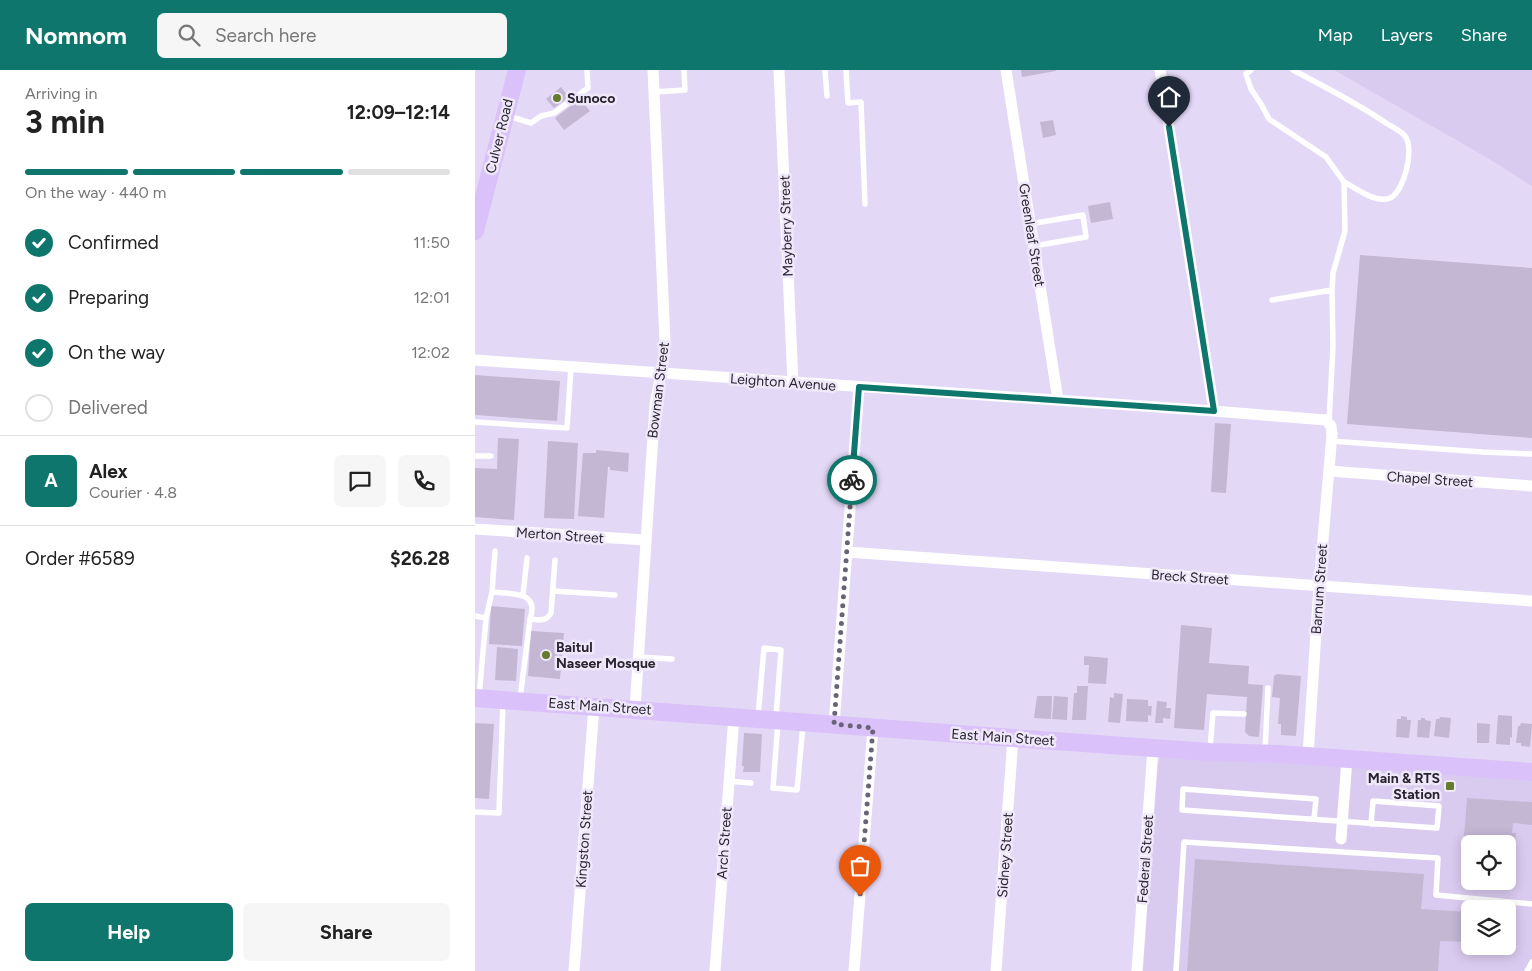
<!DOCTYPE html>
<html lang="en">
<head>
<meta charset="utf-8">
<style>
  body { margin:0; font-family:Figtree,sans-serif; background:#f6f6f6; color:#222; height:100vh; display:flex; flex-direction:column; font-size:19px; white-space:nowrap }
  * { box-sizing:border-box; margin:0 }
  p { font-size:16px; color:#767676 }
  .icon { flex:none; width:28px; height:28px; fill:none; stroke:currentColor; stroke-width:2; stroke-linecap:round; stroke-linejoin:round }
  .map { position:relative; flex:1; overflow:hidden }
  .panel { display:flex; flex-direction:column; background:#fff; width:475px }
  .panel>* { flex:none }
  .buttons { position:absolute; left:986px; top:765px; display:grid; gap:10px }
  .buttons a { display:grid; place-items:center; width:55px; height:55px; border-radius:8px; background:#fff; box-shadow:0 2px 12px #0003; font-size:25px }
  .pin { position:absolute; display:grid; place-items:center; width:42px; height:42px; color:#fff; margin:-51px -21px; border-radius:50% 50% 50% 0; rotate:-45deg; box-shadow:0 0 5px #0007 }
  .pin .icon { rotate:45deg }
  .courier { position:absolute; display:grid; place-items:center; width:50px; height:50px; margin:-25px; border:4px solid #0f766e; border-radius:50%; background:#fff; color:#222; box-shadow:0 1px 6px #0007 }
  .headline em { font-style:normal; font-weight:700 }
  .headline div { display:flex; flex-direction:column-reverse }
  .headline { display:flex; align-items:center; justify-content:space-between; height:85px; padding:0 25px }
  h1 { font-size:32px; font-weight:700; line-height:38px }
  .bar { display:grid; grid-template-columns:repeat(4,1fr); gap:8px 5px; align-content:center; height:60px; padding:0 25px }
  .bar i { height:6px; border-radius:4px; background:#e0e0e0 }
  .bar .on { background:#0f766e }
  .bar p { grid-column:span 4 }
  .line { display:flex; align-items:center; gap:12px; padding:0 25px; border-top:1px solid #e0e0e0 }
  .line div { flex:1 }
  .round { display:grid; place-items:center; flex:none; width:52px; height:52px; border-radius:8px; background:#f6f6f6 }
  ol { padding:0 25px; list-style:none }
  li { display:flex; align-items:center; gap:15px; height:55px }
  li p { margin-inline-start:auto }
  li .icon { padding:5px; border-radius:50%; background:#0f766e; color:#fff; stroke-width:4 }
  li:last-child { color:#767676 }
  li i { width:28px; height:28px; border:2px solid #e0e0e0; border-radius:50% }
  .action { display:flex; gap:10px; margin-top:auto; padding:10px 25px }
  .action a { flex:1; height:58px; border-radius:8px; background:#0f766e; color:#fff; font-size:20px; font-weight:700; line-height:58px; text-align:center }
  .action a+a { background:#f6f6f6; color:#222 }
  header { display:flex; align-items:center; gap:30px; box-sizing:border-box; height:70px; padding:0 25px; background:#0f766e; color:#fff }
  header strong { font-size:24px }
  nav { display:flex; gap:28px; margin-inline-start:auto; font-size:18px }
  .search { width:350px; height:45px; background:#f6f6f6; display:flex; align-items:center; gap:12px; box-sizing:border-box; padding:0 18px; border-radius:8px; color:#767676; font-size:19px }
  main { display:flex; flex:1; min-height:0 }
  .map>svg:first-child { display:block }
  .built { fill:#d9cbef; fill-rule:evenodd }
  .building { fill:#c3b7d4 }
  .lines { fill:none; stroke-linecap:round; stroke-linejoin:round }
  .lane { stroke:#fff; stroke-width:5.5 }
  .street { stroke:#fff; stroke-width:11 }
  .primary { stroke:#dac1f9; stroke-width:18 }
  .done { stroke:#6a6375; stroke-width:5; stroke-dasharray:0 9 }
  .route { stroke:#0f766e; stroke-width:6 }
  .poi-dot { fill:#647a2c; stroke:#efe8fa; stroke-width:2 }
  .labels { text-anchor:middle; stroke-width:5; stroke-linejoin:round; paint-order:stroke }
  .poi-label { font-size:14px; font-weight:bold; fill:#29242f; stroke:#efe8fa; text-anchor:start }
  .street-label { font-size:14px; fill:#29242f; stroke:#efe8fa }
</style>
</head>
<body>
<header>
<strong>Nomnom</strong>
<div class="search"><svg class="icon" aria-label="search" viewBox="0 0 24 24"><circle cx="10" cy="10" r="6"/><path d="M15 15l6 6"/></svg>Search here</div>
<nav><a>Map</a><a>Layers</a><a>Share</a></nav>
</header>
<main>
<section class="panel">
<div class="headline"><div><h1>3 min</h1><p>Arriving in</p></div><em>12:09–12:14</em></div>
<div class="bar"><i class="on"></i><i class="on"></i><i class="on"></i><i></i><p>On the way · 440 m</p></div>
<ol>
<li><svg class="icon" aria-label="check" viewBox="0 0 24 24"><path d="M5 12l5 5 9-10"/></svg>Confirmed<p>11:50</p></li>
<li><svg class="icon" aria-label="check" viewBox="0 0 24 24"><path d="M5 12l5 5 9-10"/></svg>Preparing<p>12:01</p></li>
<li><svg class="icon" aria-label="check" viewBox="0 0 24 24"><path d="M5 12l5 5 9-10"/></svg>On the way<p>12:02</p></li>
<li><i></i>Delivered</li>
</ol>
<div class="line" style="height:90px"><b class="round" style="background:#0f766e;color:#fff">A</b><div><b>Alex</b><p>Courier · 4.8</p></div><a class="round"><svg class="icon" aria-label="chat" viewBox="0 0 24 24"><path d="M4 5h16v11H9l-5 4z"/></svg></a><a class="round"><svg class="icon" aria-label="phone" viewBox="0 0 24 24"><path d="M5 4h4l2 5-3 2q2 4 5 5l2-3 5 2v4C11 20 4 13 5 4z"/></svg></a></div>
<div class="line" style="height:65px"><div>Order #6589</div><b>$26.28</b></div>
<div class="action"><a>Help</a><a>Share</a></div>
</section>
<div class="map">
<svg width="1057" height="901" viewBox="0 0 1057 901">
  <rect width="100%" height="100%" fill="#e4d8f7"/>
  <!-- built -->
  <path class="built" d="M 859,0 L 1057,0 L 1057,116 L 1011,87 Z
    M 690,685 L 1057,710 L 1057,901 L 668,901 L 683,692 L 685,688 ZM 995,774 L 1032,774 L 1032,811 L 995,811 ZM 995,839 L 1032,839 L 1032,876 L 995,876 Z"/>
  <!-- building -->
  <path class="building" d="M 546,0 L 581,0 L 581,1 L 547,7 Z
    M 86,17 L 94,27 L 79,38 L 71,29 Z
    M 105,29 L 115,41 L 89,60 L 80,48 Z
    M 578,50 L 581,65 L 568,68 L 565,52 Z
    M 635,132 L 638,149 L 616,153 L 613,136 Z
    M 885,185 L 1057,198 L 1057,368 L 872,354 Z
    M 0,305 L 85,311 L 82,351 L 0,345 Z
    M 740,353 L 756,354 L 751,423 L 736,422 Z
    M 23,368 L 44,369 L 39,450 L 0,447 L 0,398 L 22,399 Z
    M 73,371 L 103,373 L 99,449 L 69,448 Z
    M 121,380 L 154,383 L 153,402 L 135,400 L 135,397 L 133,397 L 129,448 L 103,446 L 108,383 L 121,383 Z
    M 16,536 L 50,539 L 47,576 L 14,574 Z
    M 706,555 L 737,558 L 734,593 L 774,596 L 773,614 L 788,615 L 784,667 L 774,666 L 770,662 L 772,627 L 732,624 L 729,660 L 699,658 Z
    M 56,561 L 89,563 L 85,609 L 53,606 Z
    M 22,577 L 43,579 L 41,611 L 20,610 Z
    M 609,586 L 633,588 L 631,614 L 613,613 L 614,595 L 609,595 Z
    M 802,604 L 826,606 L 821,666 L 806,665 L 806,654 L 803,654 L 805,628 L 797,627 L 799,606 Z
    M 602,616 L 613,616 L 611,650 L 597,650 L 599,623 L 602,623 Z
    M 639,623 L 648,624 L 645,653 L 633,652 L 635,627 L 639,628 Z
    M 562,626 L 577,626 L 576,649 L 559,648 Z
    M 579,626 L 593,627 L 592,650 L 577,649 Z
    M 652,629 L 673,630 L 673,636 L 677,636 L 676,646 L 673,645 L 673,652 L 651,651 Z
    M 682,631 L 692,632 L 691,638 L 696,638 L 695,649 L 688,648 L 688,653 L 680,653 Z
    M 1023,645 L 1037,646 L 1037,668 L 1035,667 L 1035,675 L 1021,674 Z
    M 926,646 L 932,647 L 932,650 L 936,650 L 934,668 L 921,667 L 922,649 L 926,649 Z
    M 965,647 L 976,648 L 974,668 L 959,666 L 961,649 L 964,649 Z
    M 946,648 L 950,648 L 950,650 L 956,651 L 954,668 L 942,667 L 943,650 L 946,650 Z
    M 0,653 L 19,654 L 14,729 L 0,728 Z
    M 1002,653 L 1015,654 L 1014,673 L 1002,673 Z
    M 1046,653 L 1057,654 L 1055,677 L 1046,676 L 1046,673 L 1041,673 L 1043,656 L 1045,656 Z
    M 269,663 L 287,664 L 285,702 L 268,702 L 269,696 L 267,696 Z
    M 992,728 L 1057,732 L 1057,755 L 1038,753 L 1037,763 L 1041,763 L 1037,809 L 1032,808 L 1032,774 L 995,774 L 995,806 L 986,805 Z
    M 720,789 L 949,804 L 946,839 L 994,842 L 992,872 L 965,871 L 963,901 L 712,901 Z"/>
  <g class="lines">
    <!-- lane -->
    <path class="lane" d="M 350,0 L 352,26
      M 371,0 L 373,33 L 386,32 L 390,134
      M 776,0 L 771,4 L 776,19 L 786,34 L 794,49 L 851,87 L 869,112 L 870,161 L 858,203 L 857,220 L 858,277 L 854,351
      M 818,0 C 850,17 882,33 911,53 C 917,57 926,61 930,66 C 940,79 929,122 915,128 C 901,134 881,118 869,112
      M 179,22 L 210,20 L 209,0
      M 33,46 L 56,53 L 66,46 L 79,43 L 113,18 L 112,0
      M 555,154 L 608,145 L 611,167 L 559,176
      M 797,230 L 857,220
      M 0,352 L 92,358 L 96,297
      M 856,371 L 1007,382 L 1057,384
      M 0,386 L 16,386
      M 78,521 L 140,525
      M 17,522 L 20,481
      M 48,525 L 52,488
      M 0,546 L 11,548
      M 163,587 L 197,589
      M 4,627 L 11,548 L 17,522 C 37,524 65,521 55,549
      M 45,629 L 55,549 C 64,550 71,552 76,543 L 80,490
      M 283,647 L 289,578 L 306,580 L 301,647
      M 303,652 L 298,718 L 322,720 L 328,655
      M 735,679 L 738,643 L 769,644
      M 790,681 L 793,618
      M 253,711 L 276,713
      M 0,742 L 24,743 L 28,632
      M 839,749 L 841,729 L 708,719 L 707,740 C 792,746 877,752 962,758 L 964,736 L 898,731 L 896,754
      M 701,901 L 709,772 L 963,788 L 961,825 L 1057,834
      M 1052,901 L 1057,892"/>
    <!-- street -->
    <path class="street" d="M 304,0 L 318,313
      M 531,0 L 583,330
      M 685,0 L 739,341
      M 0,290 L 739,341 L 851,350 L 856,356 L 857,364 L 844,516 L 833,686
      M 854,401 L 1057,416
      M 0,459 L 170,470
      M 372,482 L 1057,531
      M 160,639 L 180,335 L 189,287 L 190,271 L 178,0
      M 359,655 L 384,317
      M 866,769 L 872,689
      M 99,901 L 119,636
      M 240,901 L 259,646
      M 379,901 L 398,658
      M 521,901 L 538,668
      M 662,901 L 678,678"/>
    <!-- primary -->
    <path class="primary" d="M 0,161 L 42,0
      M 0,628 L 538,668 L 734,682 L 803,684 L 1057,702"/>
  </g>
  <g class="lines">
    <!-- done -->
    <path class="done" d="M 377,410 L 359,654 L 398,658 L 385,826"/>
    <!-- route -->
    <path class="route" d="M 377,410 L 384,317 L 739,341 L 694,57"/>
  </g>
  <!-- markers -->
  <g class="poi-dot">
    <circle cx="82" cy="28" r="5"/>
    <circle cx="71" cy="585" r="5"/>
    <rect x="970" y="711" width="10" height="10" rx="2.5"/>
  </g>
  <g class="labels">
    <!-- poi labels -->
    <g class="poi-label">
      <text x="92" y="33">Sunoco</text>
      <text x="81" y="582">Baitul<tspan x="81" dy="16">Naseer Mosque</tspan></text>
      <text x="965" y="713" text-anchor="end">Main &amp; RTS<tspan x="965" dy="16">Station</tspan></text>
    </g>
    <!-- street labels -->
    <g class="street-label">
      <text transform="translate(24 66) rotate(-76)" y="5">Culver Road</text>
      <text transform="translate(311 156) rotate(-92)" y="5">Mayberry Street</text>
      <text transform="translate(557 165) rotate(81)" y="5">Greenleaf Street</text>
      <text transform="translate(308 312) rotate(4)" y="5">Leighton Avenue</text>
      <text transform="translate(183 320) rotate(-83)" y="5">Bowman Street</text>
      <text transform="translate(955 409) rotate(4)" y="5">Chapel Street</text>
      <text transform="translate(85 465) rotate(4)" y="5">Merton Street</text>
      <text transform="translate(715 507) rotate(4)" y="5">Breck Street</text>
      <text transform="translate(844 519) rotate(-86)" y="5">Barnum Street</text>
      <text transform="translate(125 636) rotate(4)" y="5">East Main Street</text>
      <text transform="translate(528 667) rotate(4)" y="5">East Main Street</text>
      <text transform="translate(109 769) rotate(-86)" y="5">Kingston Street</text>
      <text transform="translate(249 773) rotate(-86)" y="5">Arch Street</text>
      <text transform="translate(530 785) rotate(-86)" y="5">Sidney Street</text>
      <text transform="translate(670 789) rotate(-86)" y="5">Federal Street</text>
    </g>
  </g>
</svg>
<div class="buttons">
<a><svg class="icon" aria-label="locate" viewBox="0 0 24 24"><circle cx="12" cy="12" r="6"/><path d="M12 2v4M12 18v4M2 12h4M18 12h4"/></svg></a>
<a><svg class="icon" aria-label="layers" viewBox="0 0 24 24"><path d="M12 4l9 5-9 5-9-5zM3 14l9 5 9-5"/></svg></a>
</div>
<div class="pin" style="left:385px;top:826px;background:#ea580c"><svg class="icon" aria-label="bag" viewBox="0 0 24 24"><path d="M5 8h14l-1 12H6zM9 8a3 3 0 0 1 6 0"/></svg></div>
<div class="pin" style="left:694px;top:57px;background:#1f2937"><svg class="icon" aria-label="home" viewBox="0 0 24 24"><path d="M3 11l9-7 9 7M6 9v11h12V9"/></svg></div>
<div class="courier" style="left:377px;top:410px"><svg class="icon" aria-label="bike" viewBox="0 0 24 24"><circle cx="6" cy="16" r="4"/><circle cx="18" cy="16" r="4"/><path d="M6 16l4-8h5l3 8M10 8l3 8H6M13 5h3"/></svg></div>
</div>
</main>
</body>
</html>
